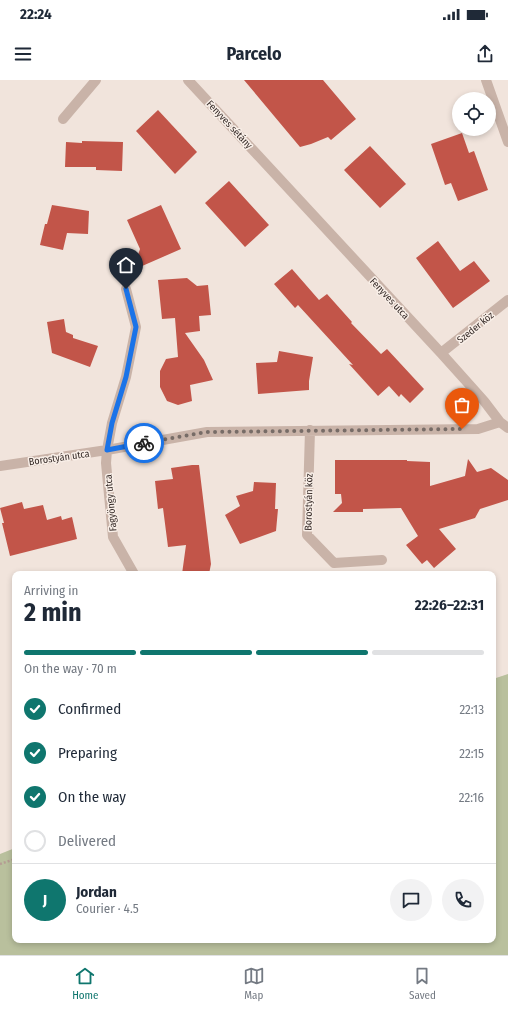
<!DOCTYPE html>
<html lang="en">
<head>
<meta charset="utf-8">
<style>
  body { margin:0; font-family:"Fira Sans Condensed",sans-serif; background:#f2f2f3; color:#1f2937; height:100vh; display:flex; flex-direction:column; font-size:15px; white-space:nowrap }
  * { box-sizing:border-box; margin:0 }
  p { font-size:13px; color:#747a83 }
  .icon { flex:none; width:22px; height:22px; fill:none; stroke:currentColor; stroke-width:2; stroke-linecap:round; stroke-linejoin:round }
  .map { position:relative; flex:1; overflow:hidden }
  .details { position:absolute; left:12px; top:491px; width:484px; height:372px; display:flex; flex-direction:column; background:#fff; border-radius:8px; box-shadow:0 2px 6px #0003 }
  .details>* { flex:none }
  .tools { position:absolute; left:452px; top:12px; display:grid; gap:8px }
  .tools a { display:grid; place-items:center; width:44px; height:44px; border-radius:50%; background:#fff; box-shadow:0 2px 6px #0003; font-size:20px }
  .pin { position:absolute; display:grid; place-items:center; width:34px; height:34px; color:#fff; margin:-41px -17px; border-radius:50% 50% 50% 0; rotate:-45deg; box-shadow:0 0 4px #0007 }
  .pin .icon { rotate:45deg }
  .courier { position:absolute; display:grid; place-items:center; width:40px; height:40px; margin:-20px; border:3px solid #1a73e8; border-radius:50%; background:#fff; color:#222; box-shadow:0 1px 5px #0007 }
  .overview em { font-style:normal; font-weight:700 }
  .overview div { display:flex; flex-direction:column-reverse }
  .overview { display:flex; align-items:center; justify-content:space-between; height:68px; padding:0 12px }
  h1 { font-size:26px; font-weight:700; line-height:30px }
  .bar { display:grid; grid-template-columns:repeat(4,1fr); gap:6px 4px; align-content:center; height:48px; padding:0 12px }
  .bar i { height:5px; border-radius:3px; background:#e0e1e3 }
  .bar .current { background:#0f766e }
  .bar p { grid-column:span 4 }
  .line { display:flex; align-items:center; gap:10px; padding:0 12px; border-top:1px solid #e0e1e3 }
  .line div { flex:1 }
  .round { display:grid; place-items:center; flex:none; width:42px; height:42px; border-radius:21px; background:#f2f2f3 }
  ol { padding:0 12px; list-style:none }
  li { display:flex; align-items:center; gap:12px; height:44px }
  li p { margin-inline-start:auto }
  li .icon { padding:4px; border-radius:50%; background:#0f766e; color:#fff; stroke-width:4 }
  li:last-child { color:#747a83 }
  li i { width:22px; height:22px; border:2px solid #e0e1e3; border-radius:50% }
  .status { display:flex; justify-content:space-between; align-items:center; height:28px; padding:0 20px; background:#fff; direction:ltr }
  .status svg { height:11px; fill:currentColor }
  header { display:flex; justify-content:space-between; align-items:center; height:52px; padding:0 12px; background:#fff; font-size:18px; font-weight:700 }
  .menu { display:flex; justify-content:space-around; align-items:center; height:56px; border-top:1px solid #e0e1e3; background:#fff; font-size:11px; color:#747a83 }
  .menu a { display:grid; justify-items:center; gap:2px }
  .menu .current { color:#0f766e }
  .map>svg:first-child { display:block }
  .green { fill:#b9c09d }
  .building { fill:#c25549 }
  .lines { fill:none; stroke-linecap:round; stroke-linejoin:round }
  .path { stroke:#b59d93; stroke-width:2.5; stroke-dasharray:2 2; stroke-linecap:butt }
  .minor { stroke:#c9b3a8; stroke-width:10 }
  .done { stroke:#776c67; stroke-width:4; stroke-dasharray:0 7.2 }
  .route { stroke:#1a73e8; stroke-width:5 }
  .labels { text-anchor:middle; stroke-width:3; stroke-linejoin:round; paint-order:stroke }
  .street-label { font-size:10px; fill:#362b28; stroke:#f9efe8 }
</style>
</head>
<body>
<div class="status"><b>22:24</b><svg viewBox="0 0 49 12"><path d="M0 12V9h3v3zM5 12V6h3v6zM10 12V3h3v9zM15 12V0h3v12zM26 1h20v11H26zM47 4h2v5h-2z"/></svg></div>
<header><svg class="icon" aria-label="menu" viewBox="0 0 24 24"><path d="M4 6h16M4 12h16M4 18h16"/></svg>Parcelo<svg class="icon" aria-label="share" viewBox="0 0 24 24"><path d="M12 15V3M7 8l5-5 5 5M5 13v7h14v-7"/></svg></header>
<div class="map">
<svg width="508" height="875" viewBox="0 0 508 875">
  <rect width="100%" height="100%" fill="#f1e4dc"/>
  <!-- green -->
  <path class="green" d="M 508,594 L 508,875 L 0,875 L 0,774 L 15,768 L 15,860 L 493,860 L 493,599 Z"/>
  <!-- building -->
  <path class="building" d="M 244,0 L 323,0 L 356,39 L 331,60 L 328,57 L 311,64 L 300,67 Z
    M 158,30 L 197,72 L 175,94 L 136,51 Z
    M 462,53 L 469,73 L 474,71 L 488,110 L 458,121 L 451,103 L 445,105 L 431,64 Z
    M 82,61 L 123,62 L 122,91 L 96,90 L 96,87 L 65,87 L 66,62 L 82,63 Z
    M 370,66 L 406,104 L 380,128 L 344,90 Z
    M 229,101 L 269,145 L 245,167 L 205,123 Z
    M 52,125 L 89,131 L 88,154 L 67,153 L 63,170 L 40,165 L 45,144 L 47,144 Z
    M 161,125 L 181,169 L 133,190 L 140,169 L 127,140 Z
    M 438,161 L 460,191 L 474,181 L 490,201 L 453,228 L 416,178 Z
    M 292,189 L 319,220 L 327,214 L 352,242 L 351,243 L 381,274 L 387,269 L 424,309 L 410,323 L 401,314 L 399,317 L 389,306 L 378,316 L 349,284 L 353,285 L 298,225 L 295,228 L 274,204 Z
    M 187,198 L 197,206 L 208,205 L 211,235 L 199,236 L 200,251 L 185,253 L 204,280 L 213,300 L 190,305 L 192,321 L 178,325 L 167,321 L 160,307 L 160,291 L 166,279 L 178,277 L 175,238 L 162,239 L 158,200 Z
    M 64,239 L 66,252 L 73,255 L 73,258 L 98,266 L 90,287 L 52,273 L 47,242 Z
    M 279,271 L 313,277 L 309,301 L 309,310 L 258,314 L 256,283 L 277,282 Z
    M 468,379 L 477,392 L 491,388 L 508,400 L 508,420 L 480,429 L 475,438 L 439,449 L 456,469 L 434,488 L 427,480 L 422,484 L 406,465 L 418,456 L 401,428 L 363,429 L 363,432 L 333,432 L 342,423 L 341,414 L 335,414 L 335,380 L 407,380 L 407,381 L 430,382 L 430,406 L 465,396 Z
    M 192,385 L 199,385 L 211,484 L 209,494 L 182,494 L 186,465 L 168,467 L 163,428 L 158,429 L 155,401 L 173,399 L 171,388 Z
    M 254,402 L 276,403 L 275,429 L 278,429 L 276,451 L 240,464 L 225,435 L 240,426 L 236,416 L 253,411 Z
    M 22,422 L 24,429 L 43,425 L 47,440 L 61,436 L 62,440 L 72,437 L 77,459 L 10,476 L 2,443 L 4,443 L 0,428 Z"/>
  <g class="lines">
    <!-- path -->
    <path class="path" d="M 0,784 L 15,779"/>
    <!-- minor -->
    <path class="minor" d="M 188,0 L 441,273 L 484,321 L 500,342 L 508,348
      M 486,0 L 508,62
      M 63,39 L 96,0
      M 126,209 L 136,247 L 126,297 L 112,343 L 107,370 L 106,383 L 113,457 L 134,494
      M 441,273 L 508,220
      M 310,350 L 307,455 L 334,483 L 382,480
      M 0,386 L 107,370 L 207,352 L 478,349 L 500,342"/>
  </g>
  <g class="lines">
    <!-- done -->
    <path class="done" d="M 144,363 L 207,352 L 462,349"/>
    <!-- route -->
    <path class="route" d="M 126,209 L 136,247 L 126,297 L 112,343 L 107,370 L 144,363"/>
  </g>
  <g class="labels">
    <!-- street labels -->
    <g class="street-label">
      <text transform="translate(230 44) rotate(47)" y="4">Fenyves sétány</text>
      <text transform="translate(390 218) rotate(47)" y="4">Fenyves utca</text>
      <text transform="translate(475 247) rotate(-39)" y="4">Szeder köz</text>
      <text transform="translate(59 377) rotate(-8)" y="4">Borostyán utca</text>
      <text transform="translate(308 422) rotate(-89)" y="4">Borostyán köz</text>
      <text transform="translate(110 423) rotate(-95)" y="4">Fagyöngy utca</text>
    </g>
  </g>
</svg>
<div class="tools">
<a><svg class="icon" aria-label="locate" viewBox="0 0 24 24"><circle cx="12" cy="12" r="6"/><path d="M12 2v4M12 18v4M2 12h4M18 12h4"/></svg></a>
</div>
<div class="pin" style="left:462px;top:349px;background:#ea580c"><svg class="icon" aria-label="bag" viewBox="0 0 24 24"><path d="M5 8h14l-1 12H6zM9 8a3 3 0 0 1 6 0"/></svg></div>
<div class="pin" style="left:126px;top:209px;background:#1f2937"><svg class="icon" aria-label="home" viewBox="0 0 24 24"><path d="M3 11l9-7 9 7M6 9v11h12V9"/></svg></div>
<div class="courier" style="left:144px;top:363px"><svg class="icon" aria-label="bike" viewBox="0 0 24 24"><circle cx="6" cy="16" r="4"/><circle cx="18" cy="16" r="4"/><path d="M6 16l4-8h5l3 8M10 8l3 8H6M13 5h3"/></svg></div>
<section class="details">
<div class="overview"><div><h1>2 min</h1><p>Arriving in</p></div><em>22:26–22:31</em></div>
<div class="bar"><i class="current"></i><i class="current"></i><i class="current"></i><i></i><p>On the way · 70 m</p></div>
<ol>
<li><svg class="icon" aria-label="check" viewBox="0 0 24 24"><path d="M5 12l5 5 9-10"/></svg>Confirmed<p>22:13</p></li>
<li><svg class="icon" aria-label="check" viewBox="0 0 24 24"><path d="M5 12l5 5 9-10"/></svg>Preparing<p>22:15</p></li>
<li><svg class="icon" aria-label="check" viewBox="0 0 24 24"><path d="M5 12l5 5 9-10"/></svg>On the way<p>22:16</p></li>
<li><i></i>Delivered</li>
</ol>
<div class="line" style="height:72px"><b class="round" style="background:#0f766e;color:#fff">J</b><div><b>Jordan</b><p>Courier · 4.5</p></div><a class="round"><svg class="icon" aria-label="chat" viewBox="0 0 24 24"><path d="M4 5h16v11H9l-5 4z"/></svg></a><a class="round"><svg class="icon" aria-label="phone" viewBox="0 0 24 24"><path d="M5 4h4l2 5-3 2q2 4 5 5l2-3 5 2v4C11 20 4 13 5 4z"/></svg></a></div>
</section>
</div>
<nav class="menu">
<a class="current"><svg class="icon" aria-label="home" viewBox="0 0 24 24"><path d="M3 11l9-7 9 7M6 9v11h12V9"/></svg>Home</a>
<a><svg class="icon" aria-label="map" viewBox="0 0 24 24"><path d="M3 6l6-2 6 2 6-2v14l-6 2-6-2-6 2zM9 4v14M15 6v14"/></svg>Map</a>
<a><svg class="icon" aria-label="saved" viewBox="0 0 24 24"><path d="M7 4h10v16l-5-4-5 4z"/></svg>Saved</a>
</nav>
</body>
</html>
